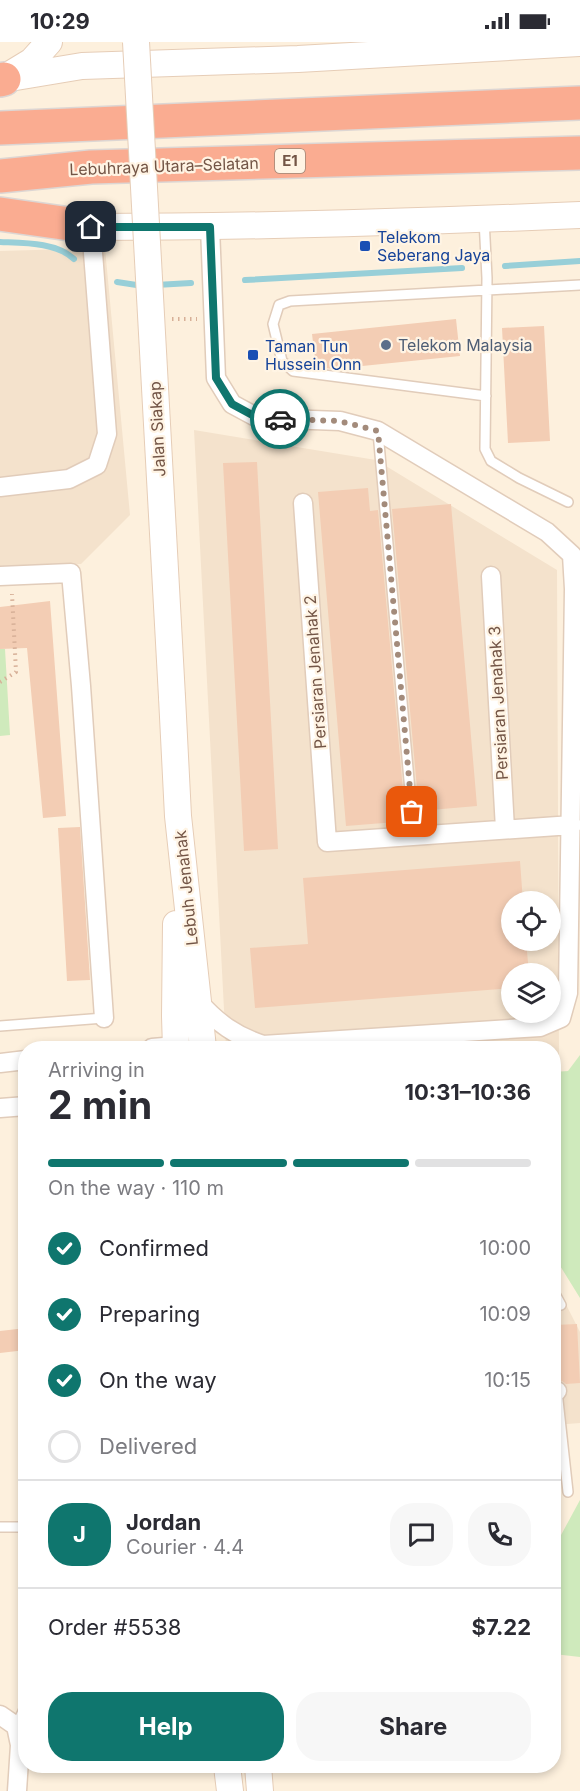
<!DOCTYPE html>
<html lang="en">
<head>
<meta charset="utf-8">
<style>
  body { margin:0; font-family:Inter,sans-serif; background:#f7f7f7; color:#2b2b33; height:100vh; display:flex; flex-direction:column; font-size:22px; white-space:nowrap }
  * { box-sizing:border-box; margin:0 }
  p { font-size:20px; color:#7c7c81 }
  .icon { flex:none; width:33px; height:33px; fill:none; stroke:currentColor; stroke-width:2; stroke-linecap:round; stroke-linejoin:round }
  .map { position:relative; flex:1; overflow:hidden }
  .details { position:absolute; left:18px; top:999px; width:543px; height:732px; display:flex; flex-direction:column; background:#fff; border-radius:24px; box-shadow:0 3px 9px #0003 }
  .details>* { flex:none }
  .fabs { position:absolute; left:501px; top:849px; display:grid; gap:12px }
  .fabs a { display:grid; place-items:center; width:60px; height:60px; border-radius:50%; background:#fff; box-shadow:0 3px 9px #0003; font-size:30px }
  .pin { position:absolute; display:grid; place-items:center; width:51px; height:51px; color:#fff; margin:-26px; border-radius:12px; box-shadow:0 3px 9px #0006 }
  .courier { position:absolute; display:grid; place-items:center; width:60px; height:60px; margin:-30px; border:4px solid #0f766e; border-radius:50%; background:#fff; color:#222; box-shadow:0 2px 8px #0007 }
  .head em { font-style:normal; font-weight:700 }
  .head div { display:flex; flex-direction:column-reverse }
  .head { display:flex; align-items:center; justify-content:space-between; height:102px; padding:0 30px }
  h1 { font-size:39px; font-weight:700; line-height:45px }
  .bar { display:grid; grid-template-columns:repeat(4,1fr); gap:9px 6px; align-content:center; height:72px; padding:0 30px }
  .bar i { height:8px; border-radius:4px; background:#e1e1e2 }
  .bar .current { background:#0f766e }
  .bar p { grid-column:span 4 }
  .line { display:flex; align-items:center; gap:15px; padding:0 30px; border-top:2px solid #e1e1e2 }
  .line div { flex:1 }
  .round { display:grid; place-items:center; flex:none; width:63px; height:63px; border-radius:24px; background:#f7f7f7 }
  ol { padding:0 30px; list-style:none }
  li { display:flex; align-items:center; gap:18px; height:66px }
  li p { margin-inline-start:auto }
  li .icon { padding:6px; border-radius:50%; background:#0f766e; color:#fff; stroke-width:4 }
  li:last-child { color:#7c7c81 }
  li i { width:33px; height:33px; border:3px solid #e1e1e2; border-radius:50% }
  .cta { display:flex; gap:12px; margin-top:auto; padding:12px 30px }
  .cta a { flex:1; height:69px; border-radius:24px; background:#0f766e; color:#fff; font-size:24px; font-weight:700; line-height:69px; text-align:center }
  .cta a+a { background:#f7f7f7; color:#2b2b33 }
  .status { display:flex; justify-content:space-between; align-items:center; height:42px; padding:0 30px; background:#fff; direction:ltr }
  .status svg { height:16px; fill:currentColor }
  .map>svg:first-child { display:block }
  .residential { fill:#f4e2cc; fill-rule:evenodd }
  .green { fill:#cfeabc }
  .lines { fill:none; stroke-linecap:round; stroke-linejoin:round }
  .stream { stroke:#98cfd8; stroke-width:6 }
  .building { fill:#f3cdb4 }
  .lane-casing { stroke:#e1ccba; stroke-width:12 }
  .street-casing { stroke:#e1ccba; stroke-width:21 }
  .secondary-casing { stroke:#e6cdb7; stroke-width:28 }
  .highway-casing { stroke:#ddd6d3; stroke-width:36 }
  .path { stroke:#d7b098; stroke-width:4; stroke-dasharray:1.5 4.5; stroke-linecap:butt }
  .lane { stroke:#fff; stroke-width:9 }
  .street { stroke:#fff; stroke-width:18 }
  .secondary { stroke:#fff; stroke-width:26 }
  .highway { stroke:#faac91; stroke-width:33 }
  .secondary-bridge-casing { stroke:#e6cdb7; stroke-width:28; stroke-linecap:butt }
  .secondary-bridge { stroke:#fff; stroke-width:26 }
  .done { stroke:#a38b7b; stroke-width:6; stroke-dasharray:0 10.8 }
  .route { stroke:#0f766e; stroke-width:8 }
  .transit-dot { fill:#1a4fb4; stroke:#fff4e4; stroke-width:2 }
  .service-dot { fill:#5c6f8a; stroke:#fff4e4; stroke-width:2 }
  .labels { text-anchor:middle; stroke-width:4.5; stroke-linejoin:round; paint-order:stroke }
  .shield { fill:#fff4e4; stroke:#9d8575; stroke-width:1.5 }
  .shield-label { font-size:15px; font-weight:bold; fill:#735546 }
  .street-label { font-size:16px; fill:#735546; stroke:#fff4e4 }
  .transit-label { font-size:16px; fill:#164399; stroke:#fff4e4; text-anchor:start }
  .service-label { font-size:16px; fill:#4e5e75; stroke:#fff4e4; text-anchor:start }
</style>
</head>
<body>
<div class="status"><b>10:29</b><svg viewBox="0 0 49 12"><path d="M0 12V9h3v3zM5 12V6h3v6zM10 12V3h3v9zM15 12V0h3v12zM26 1h20v11H26zM47 4h2v5h-2z"/></svg></div>
<div class="map">
<svg width="580" height="1749" viewBox="0 0 580 1749">
  <rect width="100%" height="100%" fill="#fdf0dd"/>
  <!-- residential -->
  <path class="residential" d="M 105,206 L 130,473 L 81,522 L 0,526 L 0,209 Z
    M 194,388 L 376,418 L 557,528 L 559,1017 L 554,1018 L 554,1006 L 226,1006 ZM 512,860 L 550,860 L 550,898 L 512,898 ZM 512,932 L 550,932 L 550,970 L 512,970 Z
    M 554,1239 L 580,1290 L 580,1381 L 554,1383 Z"/>
  <!-- green -->
  <path class="green" d="M 0,607 L 5,607 L 10,693 L 0,694 Z
    M 580,1013 L 580,1256 L 554,1214 L 554,1030 L 568,1029 Z
    M 580,1458 L 580,1615 L 554,1612 L 554,1506 Z"/>
  <g class="lines">
    <!-- stream -->
    <path class="stream" d="M 0,200 C 23,201 56,200 74,217
      M 505,224 L 580,219
      M 245,238 L 462,226
      M 117,240 L 143,244
      M 156,243 L 191,241"/>
  </g>
  <!-- building -->
  <path class="building" d="M 456,277 L 460,314 L 333,327 L 316,325 L 312,292 Z
    M 544,284 L 550,399 L 508,401 L 502,286 Z
    M 257,420 L 278,807 L 244,809 L 223,421 Z
    M 368,446 L 370,469 L 378,468 L 405,771 L 396,771 L 396,780 L 346,784 L 318,450 Z
    M 451,462 L 477,764 L 419,769 L 392,467 Z
    M 50,559 L 66,774 L 43,776 L 27,606 L 0,607 L 0,565 Z
    M 80,785 L 90,938 L 67,939 L 58,786 Z
    M 520,819 L 523,860 L 512,860 L 512,898 L 526,898 L 529,932 L 512,932 L 512,946 L 255,966 L 250,906 L 308,902 L 303,836 Z
    M 577,1282 L 580,1341 L 566,1342 L 562,1339 L 554,1338 L 554,1283 Z
    M 26,1286 L 26,1308 L 0,1311 L 0,1289 Z"/>
  <g class="lines">
    <!-- lane casing -->
    <g class="lane-casing">
      <path id="lane" d="M 484,177 L 487,236 L 485,407 L 491,419 L 519,436 L 568,460
        M 486,354 L 293,329 L 282,319 L 273,282 L 279,263 L 290,259 L 580,243
        M 378,390 L 414,794
        M 0,984 L 104,976
        M 554,1250 L 561,1263 L 554,1264
        M 557,1349 L 568,1450
        M 0,1485 L 26,1485
        M 16,1684 L 26,1663"/>
    </g>
    <!-- street casing -->
    <g class="street-casing">
      <path id="street" d="M 210,185 L 216,336 L 232,362 L 258,376 L 340,379 L 378,389 L 547,490 L 572,513 L 574,547 L 568,951 L 561,976 L 540,985 L 263,1003 L 252,1006
        M 0,445 L 69,437 L 97,423 L 107,392 L 91,185
        M 303,461 L 327,800 L 572,783
        M 0,534 L 71,531 L 81,644 L 104,976
        M 491,534 L 505,787
        M 198,959 C 217,981 236,994 263,1003
        M 152,1006 L 176,1004
        M 0,1021 L 26,1018
        M 0,1066 L 26,1064
        M 554,1349 L 557,1349
        M 0,1673 L 16,1684 L 20,1703 L 17,1749"/>
    </g>
    <!-- secondary casing -->
    <g class="secondary-casing">
      <path id="secondary" d="M 9,33 L 32,19 L 49,0
        M 4,37 L 82,24 L 298,17 L 580,1
        M 91,185 C 254,185 417,180 580,173
        M 172,655 L 178,774 L 203,1006
        M 176,1006 L 175,974 L 176,882
        M 227,1724 L 230,1749
        M 258,1724 L 260,1749"/>
    </g>
    <!-- highway casing -->
    <g class="highway-casing">
      <path id="highway" d="M 0,38 L 4,37
        M 0,86 L 580,61
        M 0,134 L 91,125 L 580,111
        M 0,172 L 91,185"/>
    </g>
    <!-- path -->
    <path class="path" d="M 172,277 L 197,277
      M 0,640 L 16,630 L 12,552"/>
    <!-- lane -->
    <use href="#lane" class="lane"/>
    <!-- street -->
    <use href="#street" class="street"/>
    <!-- secondary -->
    <use href="#secondary" class="secondary"/>
    <!-- highway -->
    <use href="#highway" class="highway"/>
    <!-- secondary-bridge casing -->
    <g class="secondary-bridge-casing">
      <path id="secondary-bridge" d="M 136,0 L 172,655"/>
    </g>
    <!-- secondary-bridge -->
    <use href="#secondary-bridge" class="secondary-bridge"/>
  </g>
  <g class="lines">
    <!-- done -->
    <path class="done" d="M 280,377 L 339,379 L 378,389 L 412,770"/>
    <!-- route -->
    <path class="route" d="M 91,185 L 210,185 L 216,336 L 232,362 L 258,376 L 280,377"/>
  </g>
  <!-- markers -->
  <g class="transit-dot">
    <rect x="359" y="198" width="12" height="12" rx="3"/>
    <rect x="247" y="307" width="12" height="12" rx="3"/>
  </g>
  <circle class="service-dot" cx="386" cy="303" r="6"/>
  <g class="labels">
    <!-- shield labels -->
    <rect class="shield" x="275" y="107" width="30" height="24" rx="4.5"/>
    <g class="shield-label">
      <text x="290" y="124">E1</text>
    </g>
    <!-- street labels -->
    <g class="street-label">
      <text transform="translate(164 124) rotate(-2)" y="6">Lebuhraya Utara–Selatan</text>
      <text transform="translate(157 387) rotate(-93)" y="6">Jalan Siakap</text>
      <text transform="translate(315 630) rotate(-94)" y="6">Persiaran Jenahak 2</text>
      <text transform="translate(498 661) rotate(-93)" y="6">Persiaran Jenahak 3</text>
      <text transform="translate(186 846) rotate(-96)" y="6">Lebuh Jenahak</text>
    </g>
    <!-- transit labels -->
    <g class="transit-label">
      <text x="377" y="201">Telekom<tspan x="377" dy="18">Seberang Jaya</tspan></text>
      <text x="265" y="310">Taman Tun<tspan x="265" dy="18">Hussein Onn</tspan></text>
    </g>
    <!-- service labels -->
    <g class="service-label">
      <text x="398" y="309">Telekom Malaysia</text>
    </g>
  </g>
</svg>
<div class="fabs">
<a><svg class="icon" aria-label="locate" viewBox="0 0 24 24"><circle cx="12" cy="12" r="6"/><path d="M12 2v4M12 18v4M2 12h4M18 12h4"/></svg></a>
<a><svg class="icon" aria-label="layers" viewBox="0 0 24 24"><path d="M12 4l9 5-9 5-9-5zM3 14l9 5 9-5"/></svg></a>
</div>
<div class="pin" style="left:412px;top:770px;background:#ea580c"><svg class="icon" aria-label="bag" viewBox="0 0 24 24"><path d="M5 8h14l-1 12H6zM9 8a3 3 0 0 1 6 0"/></svg></div>
<div class="pin" style="left:91px;top:185px;background:#1f2937"><svg class="icon" aria-label="home" viewBox="0 0 24 24"><path d="M3 11l9-7 9 7M6 9v11h12V9"/></svg></div>
<div class="courier" style="left:280px;top:377px"><svg class="icon" aria-label="car" viewBox="0 0 24 24"><path d="M5 17H2v-5l4-1 3-4h7l3 4 3 1v5h-3M9 17h6M6 11h13"/><circle cx="7" cy="17" r="2"/><circle cx="17" cy="17" r="2"/></svg></div>
<section class="details">
<div class="head"><div><h1>2 min</h1><p>Arriving in</p></div><em>10:31–10:36</em></div>
<div class="bar"><i class="current"></i><i class="current"></i><i class="current"></i><i></i><p>On the way · 110 m</p></div>
<ol>
<li><svg class="icon" aria-label="check" viewBox="0 0 24 24"><path d="M5 12l5 5 9-10"/></svg>Confirmed<p>10:00</p></li>
<li><svg class="icon" aria-label="check" viewBox="0 0 24 24"><path d="M5 12l5 5 9-10"/></svg>Preparing<p>10:09</p></li>
<li><svg class="icon" aria-label="check" viewBox="0 0 24 24"><path d="M5 12l5 5 9-10"/></svg>On the way<p>10:15</p></li>
<li><i></i>Delivered</li>
</ol>
<div class="line" style="height:108px"><b class="round" style="background:#0f766e;color:#fff">J</b><div><b>Jordan</b><p>Courier · 4.4</p></div><a class="round"><svg class="icon" aria-label="chat" viewBox="0 0 24 24"><path d="M4 5h16v11H9l-5 4z"/></svg></a><a class="round"><svg class="icon" aria-label="phone" viewBox="0 0 24 24"><path d="M5 4h4l2 5-3 2q2 4 5 5l2-3 5 2v4C11 20 4 13 5 4z"/></svg></a></div>
<div class="line" style="height:78px"><div>Order #5538</div><b>$7.22</b></div>
<div class="cta"><a>Help</a><a>Share</a></div>
</section>
</div>
</body>
</html>
